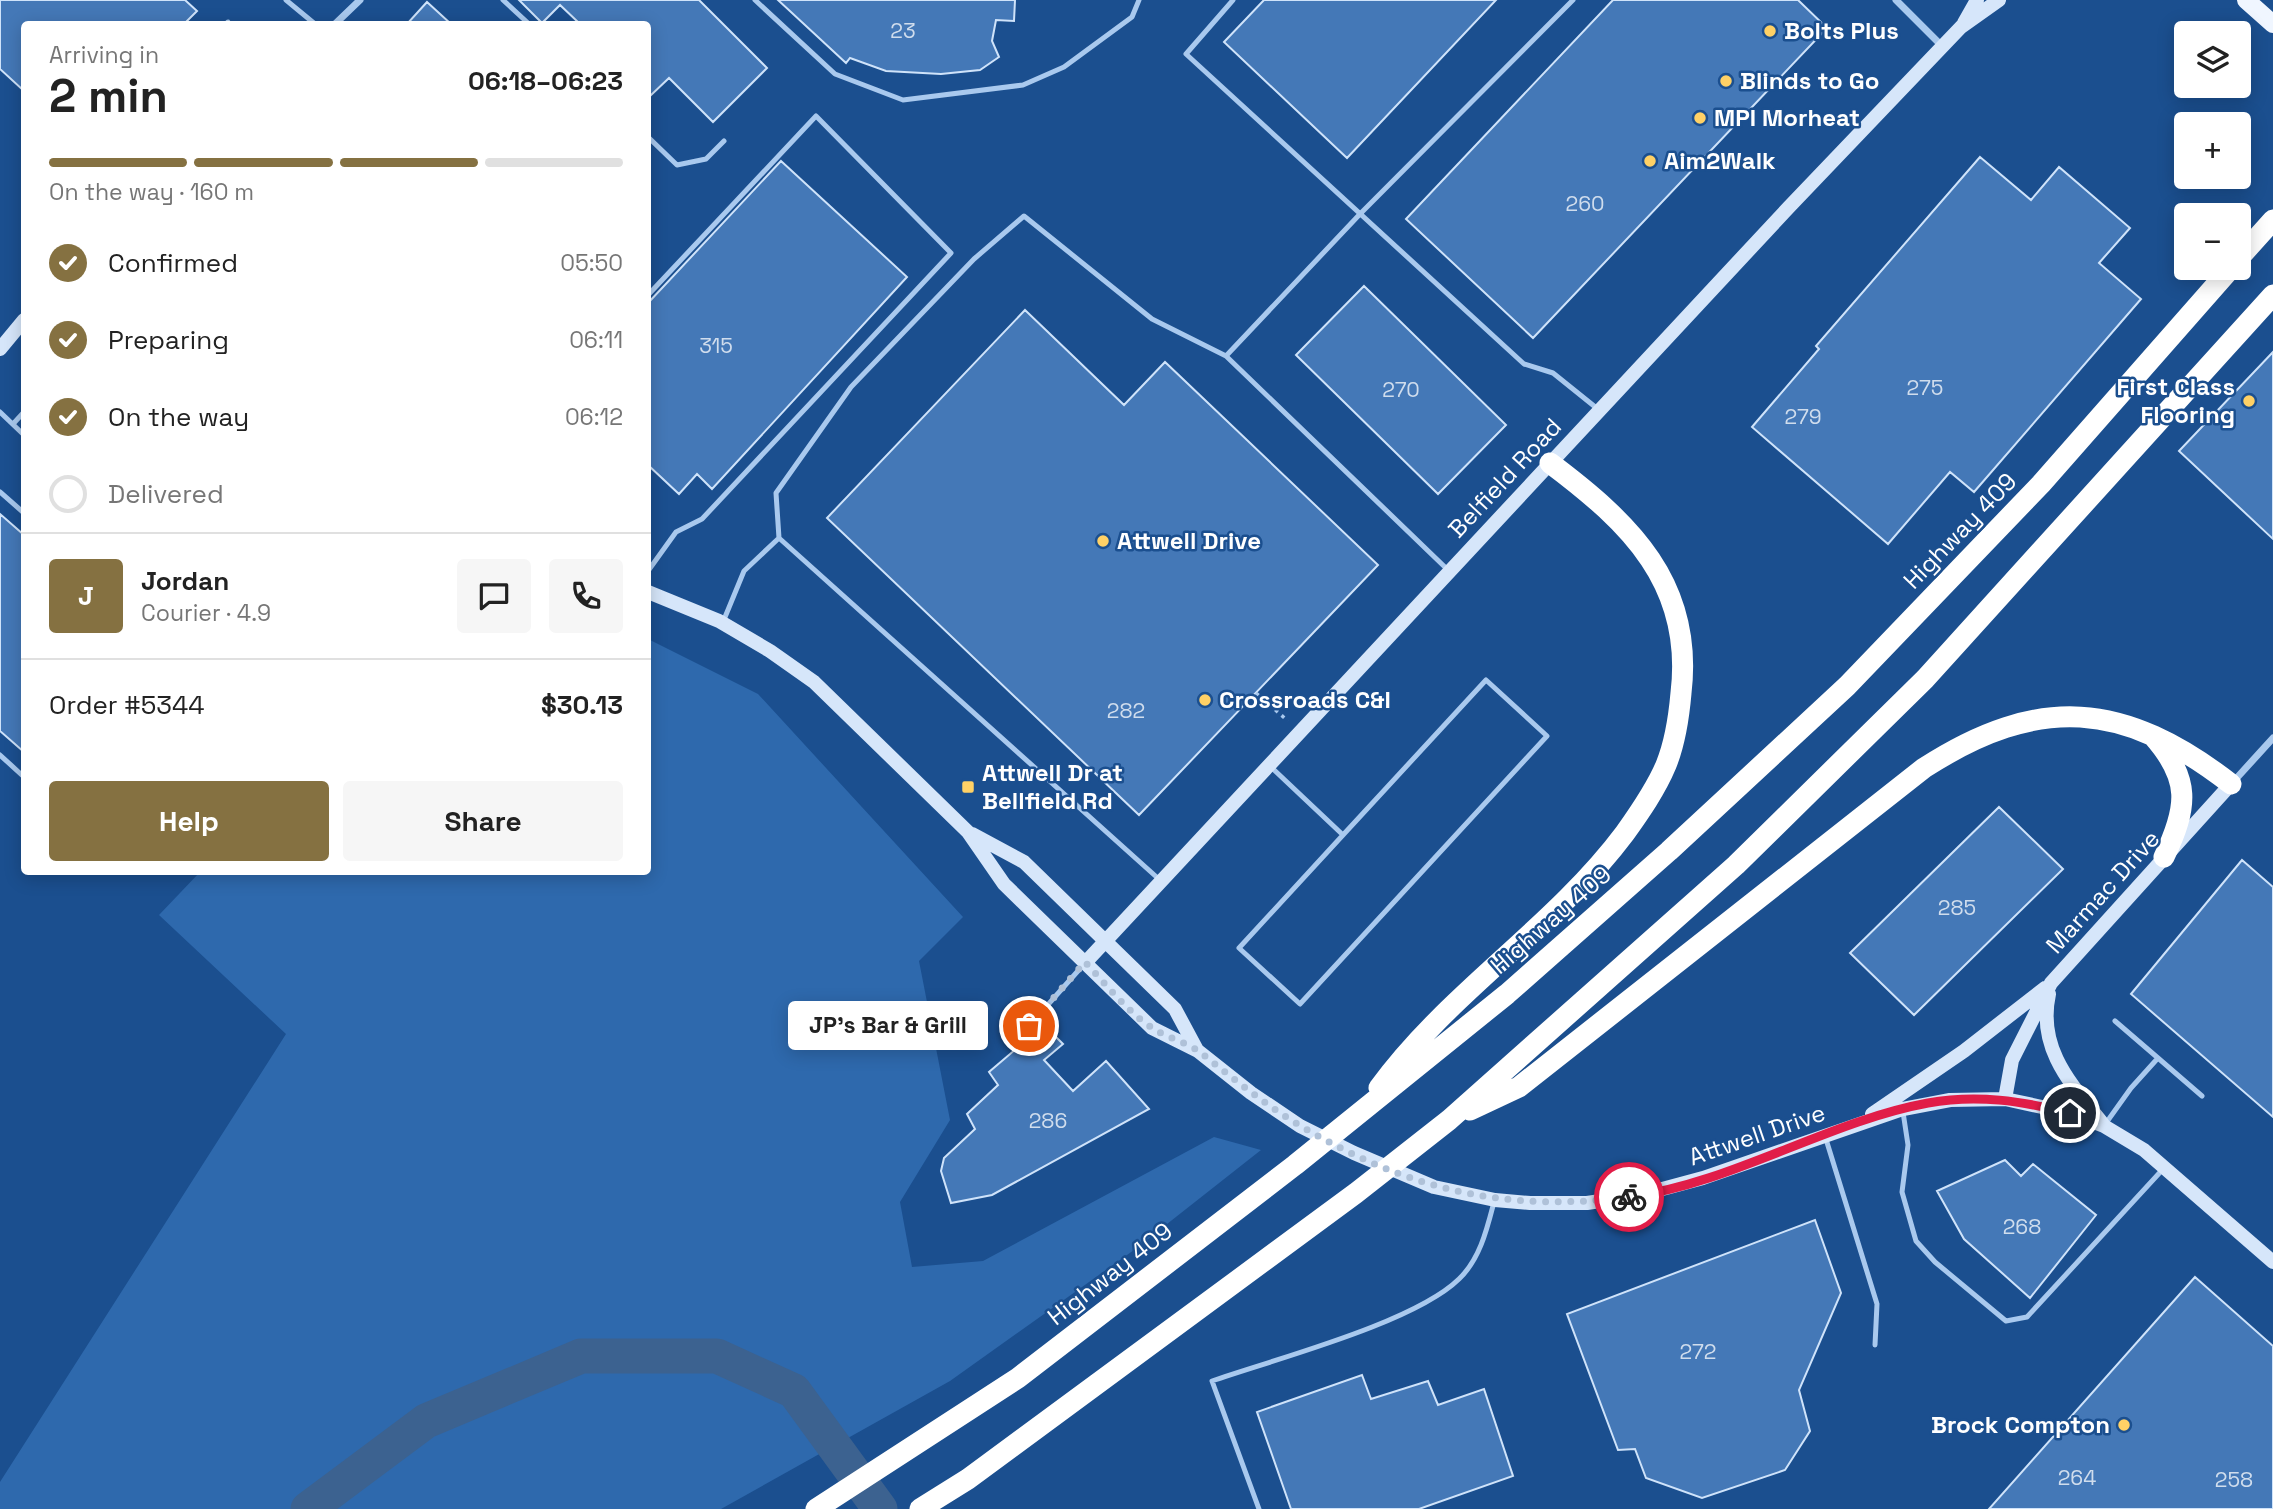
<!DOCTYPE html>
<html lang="en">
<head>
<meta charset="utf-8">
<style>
  body { margin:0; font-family:"Space Grotesk",sans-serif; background:#f6f6f6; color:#222; height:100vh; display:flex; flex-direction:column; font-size:26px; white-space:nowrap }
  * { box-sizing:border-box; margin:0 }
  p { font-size:23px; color:#767676 }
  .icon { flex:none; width:38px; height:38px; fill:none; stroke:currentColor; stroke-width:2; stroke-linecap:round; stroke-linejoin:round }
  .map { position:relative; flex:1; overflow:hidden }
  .panel { position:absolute; left:21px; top:21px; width:630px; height:854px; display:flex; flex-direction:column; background:#fff; border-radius:7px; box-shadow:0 4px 18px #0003 }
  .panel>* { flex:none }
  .fabs { position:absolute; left:2174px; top:21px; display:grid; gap:14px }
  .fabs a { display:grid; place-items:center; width:77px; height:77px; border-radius:7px; background:#fff; box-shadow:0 4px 18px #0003; font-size:35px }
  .pin { position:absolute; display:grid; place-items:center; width:60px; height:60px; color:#fff; margin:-30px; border:4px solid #fff; border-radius:50%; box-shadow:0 2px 7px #0007 }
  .courier { position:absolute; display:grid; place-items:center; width:70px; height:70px; margin:-35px; border:5px solid #e11d48; border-radius:50%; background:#fff; color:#222; box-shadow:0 2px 9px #0007 }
  .bubble { position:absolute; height:49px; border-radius:7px; background:#fff; box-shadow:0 4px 18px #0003; font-size:23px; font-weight:800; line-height:49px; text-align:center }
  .head em { font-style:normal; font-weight:800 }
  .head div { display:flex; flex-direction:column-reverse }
  .head { display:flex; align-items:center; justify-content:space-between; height:119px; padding:0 28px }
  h1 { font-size:46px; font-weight:800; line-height:52px }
  .bar { display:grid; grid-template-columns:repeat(4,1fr); gap:10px 7px; align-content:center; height:84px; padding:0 28px }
  .bar i { height:9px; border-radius:5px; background:#e0e0e0 }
  .bar .active { background:#857141 }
  .bar p { grid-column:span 4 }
  .line { display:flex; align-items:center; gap:18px; padding:0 28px; border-top:2px solid #e0e0e0 }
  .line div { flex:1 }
  .round { display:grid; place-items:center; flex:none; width:74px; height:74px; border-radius:7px; background:#f6f6f6 }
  ol { padding:0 28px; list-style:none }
  li { display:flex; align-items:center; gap:21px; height:77px }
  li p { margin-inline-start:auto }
  li .icon { padding:7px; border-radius:50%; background:#857141; color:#fff; stroke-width:4 }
  li:last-child { color:#767676 }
  li i { width:38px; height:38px; border:4px solid #e0e0e0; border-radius:50% }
  .cta { display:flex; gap:14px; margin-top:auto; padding:14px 28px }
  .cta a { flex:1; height:80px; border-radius:7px; background:#857141; color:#fff; font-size:28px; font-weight:800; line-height:80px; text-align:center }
  .cta a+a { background:#f6f6f6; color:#222 }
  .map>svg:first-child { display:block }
  .green { fill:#2e69ad }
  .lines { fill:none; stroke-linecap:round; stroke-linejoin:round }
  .river { stroke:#3c6290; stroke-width:35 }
  .building { fill:#4478b7; stroke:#cfe3fa; stroke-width:2 }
  .path { stroke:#a9c9ee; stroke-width:3.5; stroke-dasharray:3.5 5; stroke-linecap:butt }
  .lane { stroke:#a9c9ee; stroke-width:5 }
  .street { stroke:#a9c9ee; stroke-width:7 }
  .secondary { stroke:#d6e6fa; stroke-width:14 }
  .primary { stroke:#f0f6ff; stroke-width:18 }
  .highway { stroke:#fff; stroke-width:21 }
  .done { stroke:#afc1d8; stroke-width:7; stroke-dasharray:0 12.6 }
  .route { stroke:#e11d48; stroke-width:9 }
  .poi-dot { fill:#ffd166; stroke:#1b4f8f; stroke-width:2.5 }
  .labels { text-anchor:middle; stroke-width:5; stroke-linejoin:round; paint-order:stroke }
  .number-label { font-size:21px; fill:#d0dded }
  .poi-label { font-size:24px; font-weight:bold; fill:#fff; stroke:#1b4f8f; text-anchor:start }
  .street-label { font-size:24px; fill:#fff; stroke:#1b4f8f }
</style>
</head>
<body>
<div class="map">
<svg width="2273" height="1509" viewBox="0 0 2273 1509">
  <rect width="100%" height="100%" fill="#1b4f8f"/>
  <!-- green -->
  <path class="green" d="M 648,639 L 758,694 L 963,917 L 919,961 L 950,1120 L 900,1202 L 912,1267 L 983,1261 L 1214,1137 L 1261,1150 L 1134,1250 L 950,1381 L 721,1509 L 0,1509 L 0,1482 L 286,1034 L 159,915 L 200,872 L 648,872 Z"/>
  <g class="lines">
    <!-- river -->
    <path class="river" d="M 308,1509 L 426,1421 L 581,1356 L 717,1356 L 794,1391 L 880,1509"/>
  </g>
  <!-- building -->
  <path class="building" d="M 0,0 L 185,0 L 197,11 L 184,24 L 24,24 L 24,91 L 0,69 Z
    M 519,0 L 699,0 L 767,68 L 713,122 L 669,78 L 648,98 L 648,24 L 580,24 L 560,5 L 542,23 Z
    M 778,0 L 1015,0 L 1014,21 L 996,20 L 992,41 L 999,57 L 980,70 L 941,74 L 886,71 L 850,58 L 846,63 Z
    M 1264,0 L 1496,0 L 1347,158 L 1224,42 Z
    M 1613,0 L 1798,0 L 1827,28 L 1533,338 L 1406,219 Z
    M 427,2 L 451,24 L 407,24 Z
    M 1980,157 L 2031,200 L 2059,167 L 2130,228 L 2099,263 L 2141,299 L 1974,492 L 1950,472 L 1888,544 L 1752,427 L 1819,349 L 1816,346 Z
    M 781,161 L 907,277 L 712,489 L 697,474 L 679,494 L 648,465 L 648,303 Z
    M 1364,286 L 1506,425 L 1438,494 L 1296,355 Z
    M 1025,310 L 1124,405 L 1165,362 L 1378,565 L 1139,815 L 827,518 Z
    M 2273,352 L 2273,539 L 2179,451 Z
    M 0,514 L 24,535 L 24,752 L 0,731 Z
    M 1999,807 L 2063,869 L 1914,1015 L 1850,953 Z
    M 2242,860 L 2273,887 L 2273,1117 L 2131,994 Z
    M 1044,1025 L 1063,1044 L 1044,1060 L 1073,1091 L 1106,1061 L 1149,1109 L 992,1195 L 951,1203 L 941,1171 L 944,1158 L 975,1129 L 967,1114 L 998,1085 L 989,1072 Z
    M 2005,1160 L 2021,1176 L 2033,1164 L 2096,1215 L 2030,1298 L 1964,1239 L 1937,1191 Z
    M 1815,1220 L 1841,1293 L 1799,1390 L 1810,1431 L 1785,1470 L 1702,1498 L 1646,1478 L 1635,1449 L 1618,1450 L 1567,1314 Z
    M 2195,1277 L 2273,1346 L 2273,1509 L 1989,1509 Z
    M 1362,1375 L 1371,1399 L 1428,1381 L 1438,1405 L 1484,1389 L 1513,1476 L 1419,1509 L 1291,1509 L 1257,1412 Z"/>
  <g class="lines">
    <!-- path -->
    <path class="path" d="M 1256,693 L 1288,721"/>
    <!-- lane -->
    <path class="lane" d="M 286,0 L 315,24
      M 503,0 L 529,24
      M 755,0 L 835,74 L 903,100 L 1023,85 L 1064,67 L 1132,17 L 1139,0
      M 1233,0 L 1186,54 L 1524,364 L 1553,373 L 1599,410
      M 228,22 L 229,24
      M 648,137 L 677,165 L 706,159 L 724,141
      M 648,295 L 816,116 L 951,253 L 702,519 L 676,532 L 648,571
      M 0,412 L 24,435
      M 13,424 L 24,412
      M 0,492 L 24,513
      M 779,538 L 776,493 L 851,387 L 974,259 L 1024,216 L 1152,319 L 1226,356
      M 1449,571 L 1226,356 L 1360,214 L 1573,0
      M 723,622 L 744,571 L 779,538 L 1161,881
      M 0,755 L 24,777
      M 1271,767 L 1343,835 L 1239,948 L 1300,1004 L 1547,736 L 1486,680 L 1343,835
      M 1029,1026 L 1085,963
      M 2158,1058 L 2202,1096
      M 1903,1112 L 1908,1145 L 1902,1192 L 1916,1241 L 1935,1262 L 2006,1321 L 2027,1317 L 2164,1168
      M 2106,1123 L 2131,1088 L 2158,1058 L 2115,1021
      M 1825,1136 L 1877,1304 L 1875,1345
      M 1259,1509 L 1212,1381 C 1275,1359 1414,1323 1459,1279 C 1480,1259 1487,1229 1494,1202"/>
    <!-- street -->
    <path class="street" d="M 1896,0 L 1942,46
      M 335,24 L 360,0
      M 2234,781 L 2273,738"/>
    <!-- secondary -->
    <path class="secondary" d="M 1964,23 L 1977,0
      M 0,349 L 24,320
      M 648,592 L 719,621 L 770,651 L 814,682 L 968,832 L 1004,884 L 1152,1028 L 1198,1051 L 1251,1093 L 1300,1126 L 1354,1153 L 1434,1187 L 1495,1200 L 1530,1203 L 1587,1203 L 1640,1195 L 1703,1178 L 1903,1109 L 1950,1100 L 2005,1099 L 2070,1113 L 2104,1126 L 2144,1150 L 2273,1262
      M 972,834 L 1024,862 L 1175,1009 L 1197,1050
      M 1085,963 L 1789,207 L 1961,27 L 1999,0
      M 2049,994 C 2037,1049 2071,1084 2103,1124
      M 2005,1099 L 2012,1060 L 2051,983 L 2231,784
      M 1872,1114 L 1964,1051 L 2045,988"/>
    <!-- primary -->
    <path class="primary" d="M 2246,0 L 2273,24"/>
    <!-- highway -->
    <path class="highway" d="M 2238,259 L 2273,220
      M 2153,736 C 2191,779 2188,807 2164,857
      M 1379,1088 C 1449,992 1554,928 1625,833 C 1640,812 1656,789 1666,765 C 1675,743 1679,716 1681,693 C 1694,584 1630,523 1550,463
      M 1470,1110 L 1519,1087 L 1924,768 C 2039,694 2124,701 2231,784
      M 816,1509 L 1018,1378 L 1295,1165 L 1507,994 L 1669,851 L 1847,686 L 2041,484 L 2231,268
      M 920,1509 L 968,1479 L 1356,1193 L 1449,1120 L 1736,865 L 1925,679 L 2273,295"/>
  </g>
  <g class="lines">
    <!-- done -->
    <path class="done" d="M 1029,1026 L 1085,962 C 1106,984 1128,1013 1154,1029 C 1168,1038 1187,1042 1201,1053 C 1233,1078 1264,1104 1299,1125 C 1406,1189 1505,1213 1629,1197"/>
    <!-- route -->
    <path class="route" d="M 1629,1197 C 1730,1184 1829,1121 1928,1103 C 1977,1094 2022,1101 2070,1113"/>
  </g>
  <!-- markers -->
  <g class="poi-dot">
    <circle cx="1770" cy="31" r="7"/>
    <circle cx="1726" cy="81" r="7"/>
    <circle cx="1700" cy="118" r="7"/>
    <circle cx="1650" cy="161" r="7"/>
    <circle cx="2249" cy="401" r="7"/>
    <circle cx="1103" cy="541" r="7"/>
    <circle cx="1205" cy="700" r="7"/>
    <rect x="961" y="780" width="14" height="14" rx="3.5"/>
    <circle cx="2124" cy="1425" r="7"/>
  </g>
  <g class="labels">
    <!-- number labels -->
    <g class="number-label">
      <text x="903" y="38">23</text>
      <text x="1585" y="211">260</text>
      <text x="716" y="353">315</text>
      <text x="1925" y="395">275</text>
      <text x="1401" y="397">270</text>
      <text x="1803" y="424">279</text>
      <text x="1126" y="718">282</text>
      <text x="1957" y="915">285</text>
      <text x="1048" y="1128">286</text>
      <text x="2022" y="1234">268</text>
      <text x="1698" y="1359">272</text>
      <text x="2077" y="1485">264</text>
      <text x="2234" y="1487">258</text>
    </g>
    <!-- poi labels -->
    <g class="poi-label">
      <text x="1784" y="39">Bolts Plus</text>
      <text x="1740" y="89">Blinds to Go</text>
      <text x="1714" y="126">MPI Morheat</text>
      <text x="1664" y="169">Aim2Walk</text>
      <text x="2235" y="395" text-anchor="end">First Class<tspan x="2235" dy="28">Flooring</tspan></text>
      <text x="1117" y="549">Attwell Drive</text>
      <text x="1219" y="708">Crossroads C&amp;I</text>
      <text x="982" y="781">Attwell Dr at<tspan x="982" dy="28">Bellfield Rd</tspan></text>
      <text x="2110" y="1433" text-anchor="end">Brock Compton</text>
    </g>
    <!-- street labels -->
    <g class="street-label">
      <text transform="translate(1505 478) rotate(-47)" y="8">Belfield Road</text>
      <text transform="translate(1960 531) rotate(-46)" y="8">Highway 409</text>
      <text transform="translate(2103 892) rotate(-48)" y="8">Marmac Drive</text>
      <text transform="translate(1551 920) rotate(-41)" y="8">Highway 409</text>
      <text transform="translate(1757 1135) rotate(-19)" y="8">Attwell Drive</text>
      <text transform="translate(1110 1274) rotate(-38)" y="8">Highway 409</text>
    </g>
  </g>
</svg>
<div class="fabs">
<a><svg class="icon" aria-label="layers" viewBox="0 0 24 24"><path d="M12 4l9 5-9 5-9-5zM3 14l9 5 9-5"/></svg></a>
<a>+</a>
<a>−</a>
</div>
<div class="pin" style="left:1029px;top:1026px;background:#ea580c"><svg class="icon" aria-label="bag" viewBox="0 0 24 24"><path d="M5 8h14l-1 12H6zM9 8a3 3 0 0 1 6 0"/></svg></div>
<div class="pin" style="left:2070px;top:1113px;background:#1f2937"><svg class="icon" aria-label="home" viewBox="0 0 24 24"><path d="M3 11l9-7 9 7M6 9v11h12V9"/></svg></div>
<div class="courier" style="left:1629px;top:1197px"><svg class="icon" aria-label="bike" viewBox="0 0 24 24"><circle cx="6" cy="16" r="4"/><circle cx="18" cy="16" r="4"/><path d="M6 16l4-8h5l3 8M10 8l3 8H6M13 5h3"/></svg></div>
<div class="bubble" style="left:788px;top:1001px;width:200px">JP's Bar &amp; Grill</div>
<section class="panel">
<div class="head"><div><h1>2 min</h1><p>Arriving in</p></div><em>06:18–06:23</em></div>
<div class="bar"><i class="active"></i><i class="active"></i><i class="active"></i><i></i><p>On the way · 160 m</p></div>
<ol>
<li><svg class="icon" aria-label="check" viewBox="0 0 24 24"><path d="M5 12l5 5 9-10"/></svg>Confirmed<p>05:50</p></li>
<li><svg class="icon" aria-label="check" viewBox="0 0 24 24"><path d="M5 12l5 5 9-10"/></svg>Preparing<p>06:11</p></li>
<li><svg class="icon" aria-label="check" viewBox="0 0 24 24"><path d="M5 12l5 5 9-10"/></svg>On the way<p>06:12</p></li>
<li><i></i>Delivered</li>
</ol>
<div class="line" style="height:126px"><b class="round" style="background:#857141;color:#fff">J</b><div><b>Jordan</b><p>Courier · 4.9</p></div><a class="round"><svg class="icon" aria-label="chat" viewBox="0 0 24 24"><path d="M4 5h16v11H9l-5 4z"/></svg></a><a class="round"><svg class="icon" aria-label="phone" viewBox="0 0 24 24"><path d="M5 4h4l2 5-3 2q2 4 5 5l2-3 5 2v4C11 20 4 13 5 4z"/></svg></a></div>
<div class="line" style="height:91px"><div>Order #5344</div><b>$30.13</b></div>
<div class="cta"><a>Help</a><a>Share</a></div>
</section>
</div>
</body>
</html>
